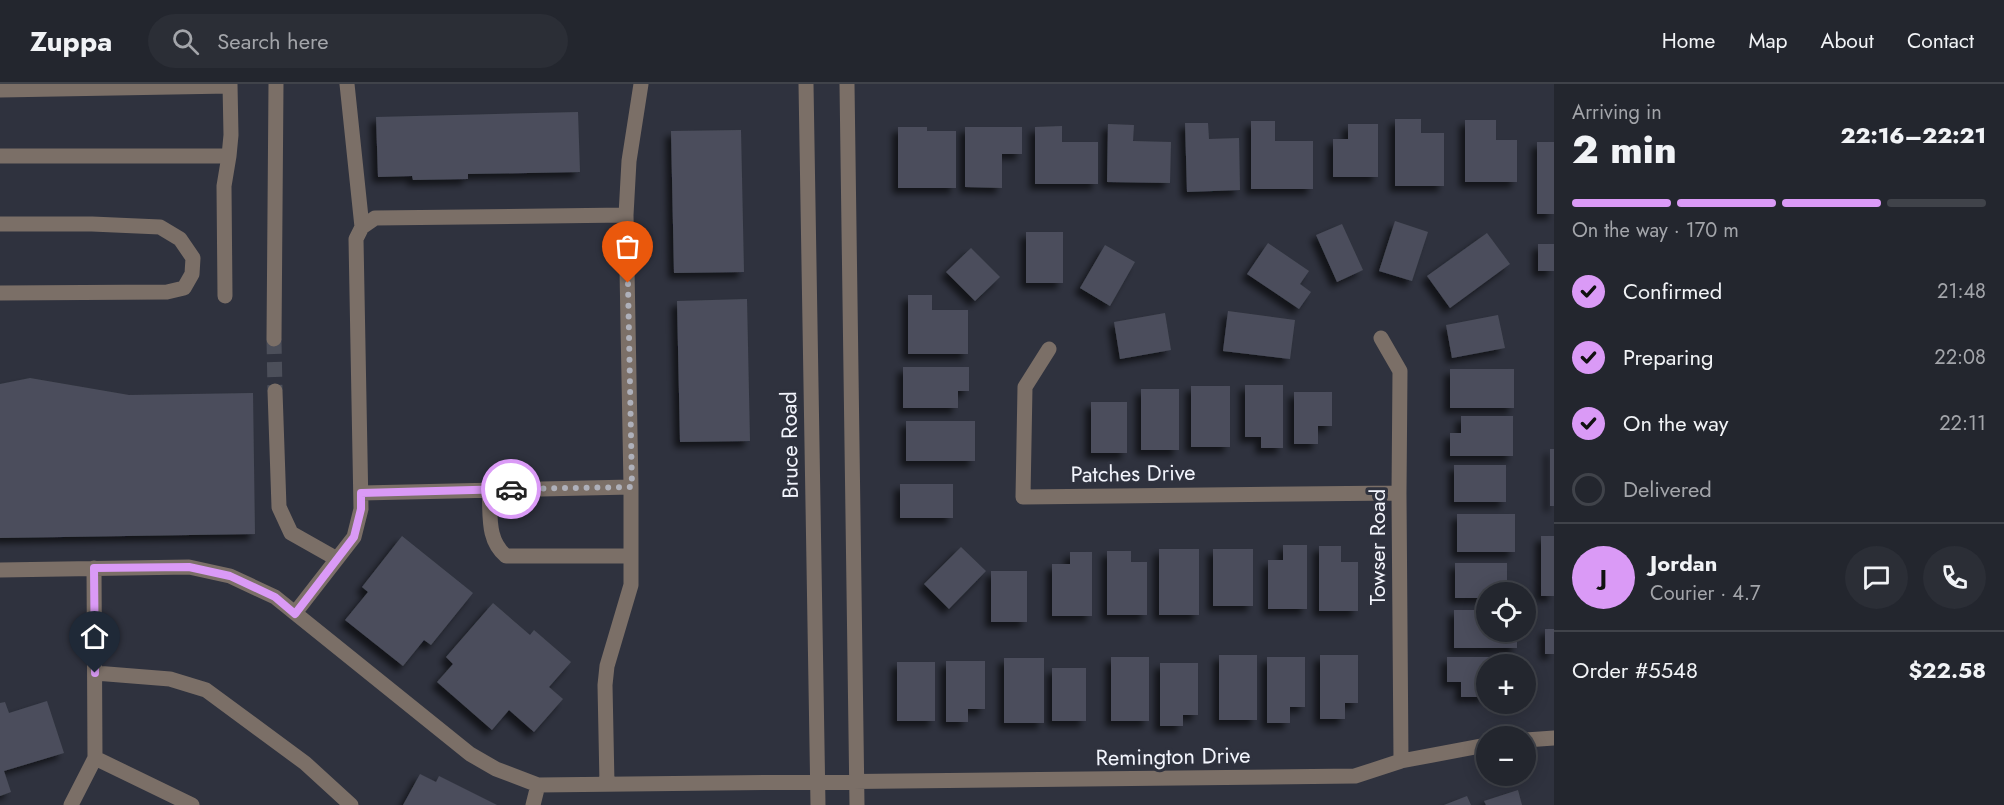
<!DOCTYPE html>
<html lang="en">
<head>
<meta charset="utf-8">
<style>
  body { margin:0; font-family:Jost,sans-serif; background:#2b2e36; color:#f1f3f6; height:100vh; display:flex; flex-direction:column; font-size:22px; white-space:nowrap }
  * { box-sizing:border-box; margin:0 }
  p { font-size:20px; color:#a3a5aa }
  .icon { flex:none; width:33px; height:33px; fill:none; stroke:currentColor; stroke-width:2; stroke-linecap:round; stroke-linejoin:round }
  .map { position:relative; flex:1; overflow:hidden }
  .drawer { display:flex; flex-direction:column; background:#23262e; width:450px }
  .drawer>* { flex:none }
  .tools { position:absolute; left:1476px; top:498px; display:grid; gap:12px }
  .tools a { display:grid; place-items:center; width:60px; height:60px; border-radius:50%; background:#23262e; box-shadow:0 3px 15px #0003,0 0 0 2px #40434a; font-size:30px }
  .pin { position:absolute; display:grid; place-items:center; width:51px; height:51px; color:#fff; margin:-62px -26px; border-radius:50% 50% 50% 0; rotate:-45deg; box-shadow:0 0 6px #0007 }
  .pin .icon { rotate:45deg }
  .courier { position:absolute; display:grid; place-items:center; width:60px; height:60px; margin:-30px; border:4px solid #da9af6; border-radius:50%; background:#fff; color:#222; box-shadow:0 2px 8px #0007 }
  .headline em { font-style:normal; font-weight:800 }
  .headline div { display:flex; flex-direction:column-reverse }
  .headline { display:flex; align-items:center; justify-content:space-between; height:102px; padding:0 18px }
  h1 { font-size:39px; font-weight:800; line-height:45px }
  .bar { display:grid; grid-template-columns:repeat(4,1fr); gap:9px 6px; align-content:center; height:72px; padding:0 18px }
  .bar i { height:8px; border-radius:4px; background:#40434a }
  .bar .selected { background:#da9af6 }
  .bar p { grid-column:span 4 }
  .line { display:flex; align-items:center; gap:15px; padding:0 18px; border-top:2px solid #40434a }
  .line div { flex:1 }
  .round { display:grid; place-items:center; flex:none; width:63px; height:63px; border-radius:32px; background:#2b2e36 }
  ol { padding:0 18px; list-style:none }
  li { display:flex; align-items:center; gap:18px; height:66px }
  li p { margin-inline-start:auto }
  li .icon { padding:6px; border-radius:50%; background:#da9af6; color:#111; stroke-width:4 }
  li:last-child { color:#a3a5aa }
  li i { width:33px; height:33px; border:3px solid #40434a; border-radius:50% }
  header { display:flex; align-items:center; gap:36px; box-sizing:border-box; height:84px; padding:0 30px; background:#23262e; border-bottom:2px solid #40434a }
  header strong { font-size:28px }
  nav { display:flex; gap:33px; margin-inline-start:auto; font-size:21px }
  .search { width:420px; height:54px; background:#2b2e36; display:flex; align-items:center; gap:15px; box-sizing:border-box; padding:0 21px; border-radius:33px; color:#a3a5aa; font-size:22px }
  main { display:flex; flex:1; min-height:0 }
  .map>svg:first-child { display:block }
  .building { fill:#4b4e5b; filter:url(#shadow) }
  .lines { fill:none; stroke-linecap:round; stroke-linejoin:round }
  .minor-tunnel { stroke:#4c4f5a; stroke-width:15; stroke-dasharray:15 8; stroke-linecap:butt }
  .minor { stroke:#7b6f67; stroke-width:15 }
  .done { stroke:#aeb0ba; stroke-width:6; stroke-dasharray:0 10.8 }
  .route { stroke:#da9af6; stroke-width:8 }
  .labels { text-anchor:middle; stroke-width:6; stroke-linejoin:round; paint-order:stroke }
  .street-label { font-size:22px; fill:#f2f4fc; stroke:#2f323e }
</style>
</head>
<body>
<header>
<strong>Zuppa</strong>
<div class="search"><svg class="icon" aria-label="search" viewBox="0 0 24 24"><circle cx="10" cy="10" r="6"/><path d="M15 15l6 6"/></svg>Search here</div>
<nav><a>Home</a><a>Map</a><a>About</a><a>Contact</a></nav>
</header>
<main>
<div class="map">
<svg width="1554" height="721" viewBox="0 0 1554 721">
  <defs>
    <filter id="shadow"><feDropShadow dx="-5.5" dy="5.5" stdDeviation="3" flood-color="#0009"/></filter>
  </defs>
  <rect width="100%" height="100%" fill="#2f323e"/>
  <!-- building -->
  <path class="building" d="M 578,28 L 580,88 L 468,90 L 468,95 L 413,96 L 412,92 L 378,93 L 376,33 Z
    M 1395,35 L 1421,35 L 1421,49 L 1444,49 L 1444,102 L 1395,102 Z
    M 1465,36 L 1496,36 L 1496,56 L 1517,56 L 1517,98 L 1465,98 Z
    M 1251,37 L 1275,37 L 1275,57 L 1313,57 L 1313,105 L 1251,105 Z
    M 1185,39 L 1208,39 L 1209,55 L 1239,54 L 1240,106 L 1187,108 Z
    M 1108,40 L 1134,41 L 1133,57 L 1171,58 L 1170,99 L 1107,98 Z
    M 1348,40 L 1378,40 L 1378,93 L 1333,93 L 1333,55 L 1348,55 Z
    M 1062,42 L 1062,58 L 1098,58 L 1098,100 L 1035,100 L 1035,43 Z
    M 898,43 L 927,43 L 927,47 L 956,47 L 956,104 L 898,104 Z
    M 965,43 L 1022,43 L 1022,70 L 1002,70 L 1002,104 L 965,103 Z
    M 741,46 L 744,188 L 674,189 L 671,47 Z
    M 1537,58 L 1554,58 L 1554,130 L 1537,130 Z
    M 1395,137 L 1428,148 L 1412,197 L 1379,187 Z
    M 1342,140 L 1363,186 L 1337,198 L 1316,151 Z
    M 1026,148 L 1063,148 L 1063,199 L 1026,199 Z
    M 1487,149 L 1510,180 L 1450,224 L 1427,192 Z
    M 1268,159 L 1309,187 L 1300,200 L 1311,208 L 1299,225 L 1247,190 Z
    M 1538,160 L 1554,160 L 1554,187 L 1538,187 Z
    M 1105,161 L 1135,178 L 1110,222 L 1080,204 Z
    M 971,164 L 1000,193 L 975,217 L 946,188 Z
    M 908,211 L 932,211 L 932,226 L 968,226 L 968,270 L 908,270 Z
    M 747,215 L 750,357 L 680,358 L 677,217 Z
    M 1228,227 L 1295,236 L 1290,275 L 1223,267 Z
    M 1165,229 L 1171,266 L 1120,275 L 1114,238 Z
    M 1498,231 L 1505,264 L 1452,274 L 1446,241 Z
    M 903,283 L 969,283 L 969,307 L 958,307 L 958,324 L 903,324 Z
    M 1450,285 L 1514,285 L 1514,324 L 1450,324 Z
    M 30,294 L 129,311 L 253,309 L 255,450 L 0,454 L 0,300 Z
    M 1245,301 L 1283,301 L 1283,364 L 1261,364 L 1261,353 L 1245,353 Z
    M 1191,302 L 1230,302 L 1230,363 L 1191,363 Z
    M 1141,305 L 1179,305 L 1179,366 L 1141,366 Z
    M 1294,308 L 1332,308 L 1332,342 L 1318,342 L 1318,360 L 1294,360 Z
    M 1091,318 L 1127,318 L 1127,369 L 1091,369 Z
    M 1461,332 L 1513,332 L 1513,372 L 1450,372 L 1450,349 L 1461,349 Z
    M 906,337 L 975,337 L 975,377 L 906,377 Z
    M 1550,365 L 1554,365 L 1554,422 L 1550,422 Z
    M 1454,381 L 1506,381 L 1506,418 L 1454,418 Z
    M 900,400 L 953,400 L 953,434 L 900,434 Z
    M 1457,430 L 1515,430 L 1515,468 L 1457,468 Z
    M 402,452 L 473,509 L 431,561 L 424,556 L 403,582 L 345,536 L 368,508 L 362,503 Z
    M 1541,452 L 1554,452 L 1554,512 L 1541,512 Z
    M 1283,461 L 1307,461 L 1307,525 L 1268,525 L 1268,476 L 1283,476 Z
    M 1319,462 L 1341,462 L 1341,478 L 1358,478 L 1358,527 L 1319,527 Z
    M 961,463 L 986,487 L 949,525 L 924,500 Z
    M 1159,465 L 1199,465 L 1199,531 L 1159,531 Z
    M 1213,465 L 1253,465 L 1253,522 L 1213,522 Z
    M 1107,467 L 1131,467 L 1131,478 L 1147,478 L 1147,531 L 1107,531 Z
    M 1070,468 L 1092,468 L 1092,532 L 1052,532 L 1052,480 L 1070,480 Z
    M 1455,479 L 1507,479 L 1507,508 L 1486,508 L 1486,514 L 1455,514 Z
    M 991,487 L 1027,487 L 1027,538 L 991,538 Z
    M 493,519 L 530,551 L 534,546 L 571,578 L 549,603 L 563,615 L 534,648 L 509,626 L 492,646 L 437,598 L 453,580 L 446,573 Z
    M 1454,526 L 1486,526 L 1486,548 L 1517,548 L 1517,564 L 1454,564 Z
    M 1545,545 L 1554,545 L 1554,570 L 1545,570 Z
    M 1219,571 L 1257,571 L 1257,636 L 1219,636 Z
    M 1320,571 L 1358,571 L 1358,619 L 1345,619 L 1345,635 L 1320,635 Z
    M 1111,573 L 1149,573 L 1149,637 L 1111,637 Z
    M 1267,573 L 1305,573 L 1305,623 L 1290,623 L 1290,639 L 1267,639 Z
    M 1447,573 L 1512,573 L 1512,580 L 1486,580 L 1486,613 L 1461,613 L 1461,598 L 1447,598 Z
    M 1004,574 L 1044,574 L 1044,639 L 1004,639 Z
    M 946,577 L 985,577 L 985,625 L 968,625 L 968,638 L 946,638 Z
    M 897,578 L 935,578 L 935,637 L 897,637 Z
    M 1160,579 L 1198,579 L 1198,631 L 1183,631 L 1183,642 L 1160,642 Z
    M 1052,584 L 1086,584 L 1086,637 L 1052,637 Z
    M 47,617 L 64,669 L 4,687 L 11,708 L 0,712 L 0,619 L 5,618 L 9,629 Z
    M 420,690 L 436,698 L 439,692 L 497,721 L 403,721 Z
    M 1518,706 L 1522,721 L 1486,721 L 1484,717 Z
    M 1467,712 L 1471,721 L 1444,721 Z"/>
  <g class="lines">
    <!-- minor-tunnel -->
    <path class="minor-tunnel" d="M 274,255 L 275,307"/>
    <!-- minor -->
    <path class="minor" d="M 347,0 L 362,143
      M 806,0 L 818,721
      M 847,0 L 857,721
      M 0,6 L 230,2
      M 0,72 L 229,72 L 231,51 L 230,0
      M 0,140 L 92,140 L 160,143 L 180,155 L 193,174 L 192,190 L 184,204 L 167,208 L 0,209
      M 225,212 L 224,102 L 229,72
      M 1381,254 L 1400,287 L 1399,409 L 1401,677
      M 274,255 L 276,0
      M 1049,265 L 1025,303 L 1023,413 L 1399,409
      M 275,307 L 279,423 L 291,449 L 337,475
      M 489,406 C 491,430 486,455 506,472 L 631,472
      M 361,409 L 631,403
      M 0,486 L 189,483 L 230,492 L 275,513 L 470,670 L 496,685 L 538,701 L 1355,692 L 1401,677 L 1486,661
      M 295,529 L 354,453 L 361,425 L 356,155 L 362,143 L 375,134 L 626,131
      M 95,589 L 170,595 L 206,606 L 305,679 L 351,721
      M 1526,656 L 1554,654
      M 95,674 L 192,721
      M 607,700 L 605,601 L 607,582 L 631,501 L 631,403 L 626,131 L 629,77 L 641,0
      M 71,721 L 95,674 L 94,484
      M 533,721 L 538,701"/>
  </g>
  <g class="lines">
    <!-- done -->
    <path class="done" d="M 511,405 L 632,403 L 628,199"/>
    <!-- route -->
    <path class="route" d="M 95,589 L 94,484 L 189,483 L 230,492 L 275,513 L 295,530 L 354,453 L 361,425 L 361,409 L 511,405"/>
  </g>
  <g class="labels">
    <!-- street labels -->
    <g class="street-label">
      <text transform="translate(789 361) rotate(-91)" y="8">Bruce Road</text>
      <text transform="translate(1133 389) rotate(-1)" y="8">Patches Drive</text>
      <text transform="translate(1377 463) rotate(-90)" y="8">Towser Road</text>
      <text transform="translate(1173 672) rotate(-1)" y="8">Remington Drive</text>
    </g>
  </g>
</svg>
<div class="tools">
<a><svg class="icon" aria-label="locate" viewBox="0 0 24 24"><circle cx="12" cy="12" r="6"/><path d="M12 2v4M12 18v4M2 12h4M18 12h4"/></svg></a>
<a>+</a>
<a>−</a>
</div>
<div class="pin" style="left:628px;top:199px;background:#ea580c"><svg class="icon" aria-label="bag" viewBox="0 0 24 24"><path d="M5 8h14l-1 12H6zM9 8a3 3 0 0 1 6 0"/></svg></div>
<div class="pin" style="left:95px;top:589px;background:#1f2937"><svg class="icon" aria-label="home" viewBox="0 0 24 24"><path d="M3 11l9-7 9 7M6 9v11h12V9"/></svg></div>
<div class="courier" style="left:511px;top:405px"><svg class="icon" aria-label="car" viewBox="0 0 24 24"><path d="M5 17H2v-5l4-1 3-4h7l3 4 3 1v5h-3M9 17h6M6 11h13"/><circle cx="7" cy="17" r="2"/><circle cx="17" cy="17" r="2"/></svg></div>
</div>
<section class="drawer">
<div class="headline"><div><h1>2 min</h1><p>Arriving in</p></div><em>22:16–22:21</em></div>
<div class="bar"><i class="selected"></i><i class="selected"></i><i class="selected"></i><i></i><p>On the way · 170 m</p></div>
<ol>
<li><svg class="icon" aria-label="check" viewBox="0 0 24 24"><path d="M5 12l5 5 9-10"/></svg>Confirmed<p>21:48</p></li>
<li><svg class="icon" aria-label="check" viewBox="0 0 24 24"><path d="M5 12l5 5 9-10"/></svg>Preparing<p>22:08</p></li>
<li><svg class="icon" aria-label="check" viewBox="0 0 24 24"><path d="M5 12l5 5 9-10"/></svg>On the way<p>22:11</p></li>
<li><i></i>Delivered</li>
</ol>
<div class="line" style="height:108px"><b class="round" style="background:#da9af6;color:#111">J</b><div><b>Jordan</b><p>Courier · 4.7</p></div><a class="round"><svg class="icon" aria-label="chat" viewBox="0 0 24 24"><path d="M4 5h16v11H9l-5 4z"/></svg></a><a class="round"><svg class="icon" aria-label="phone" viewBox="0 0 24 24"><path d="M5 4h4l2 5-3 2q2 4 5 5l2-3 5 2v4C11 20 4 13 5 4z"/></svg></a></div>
<div class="line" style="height:78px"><div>Order #5548</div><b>$22.58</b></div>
</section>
</main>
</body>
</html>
